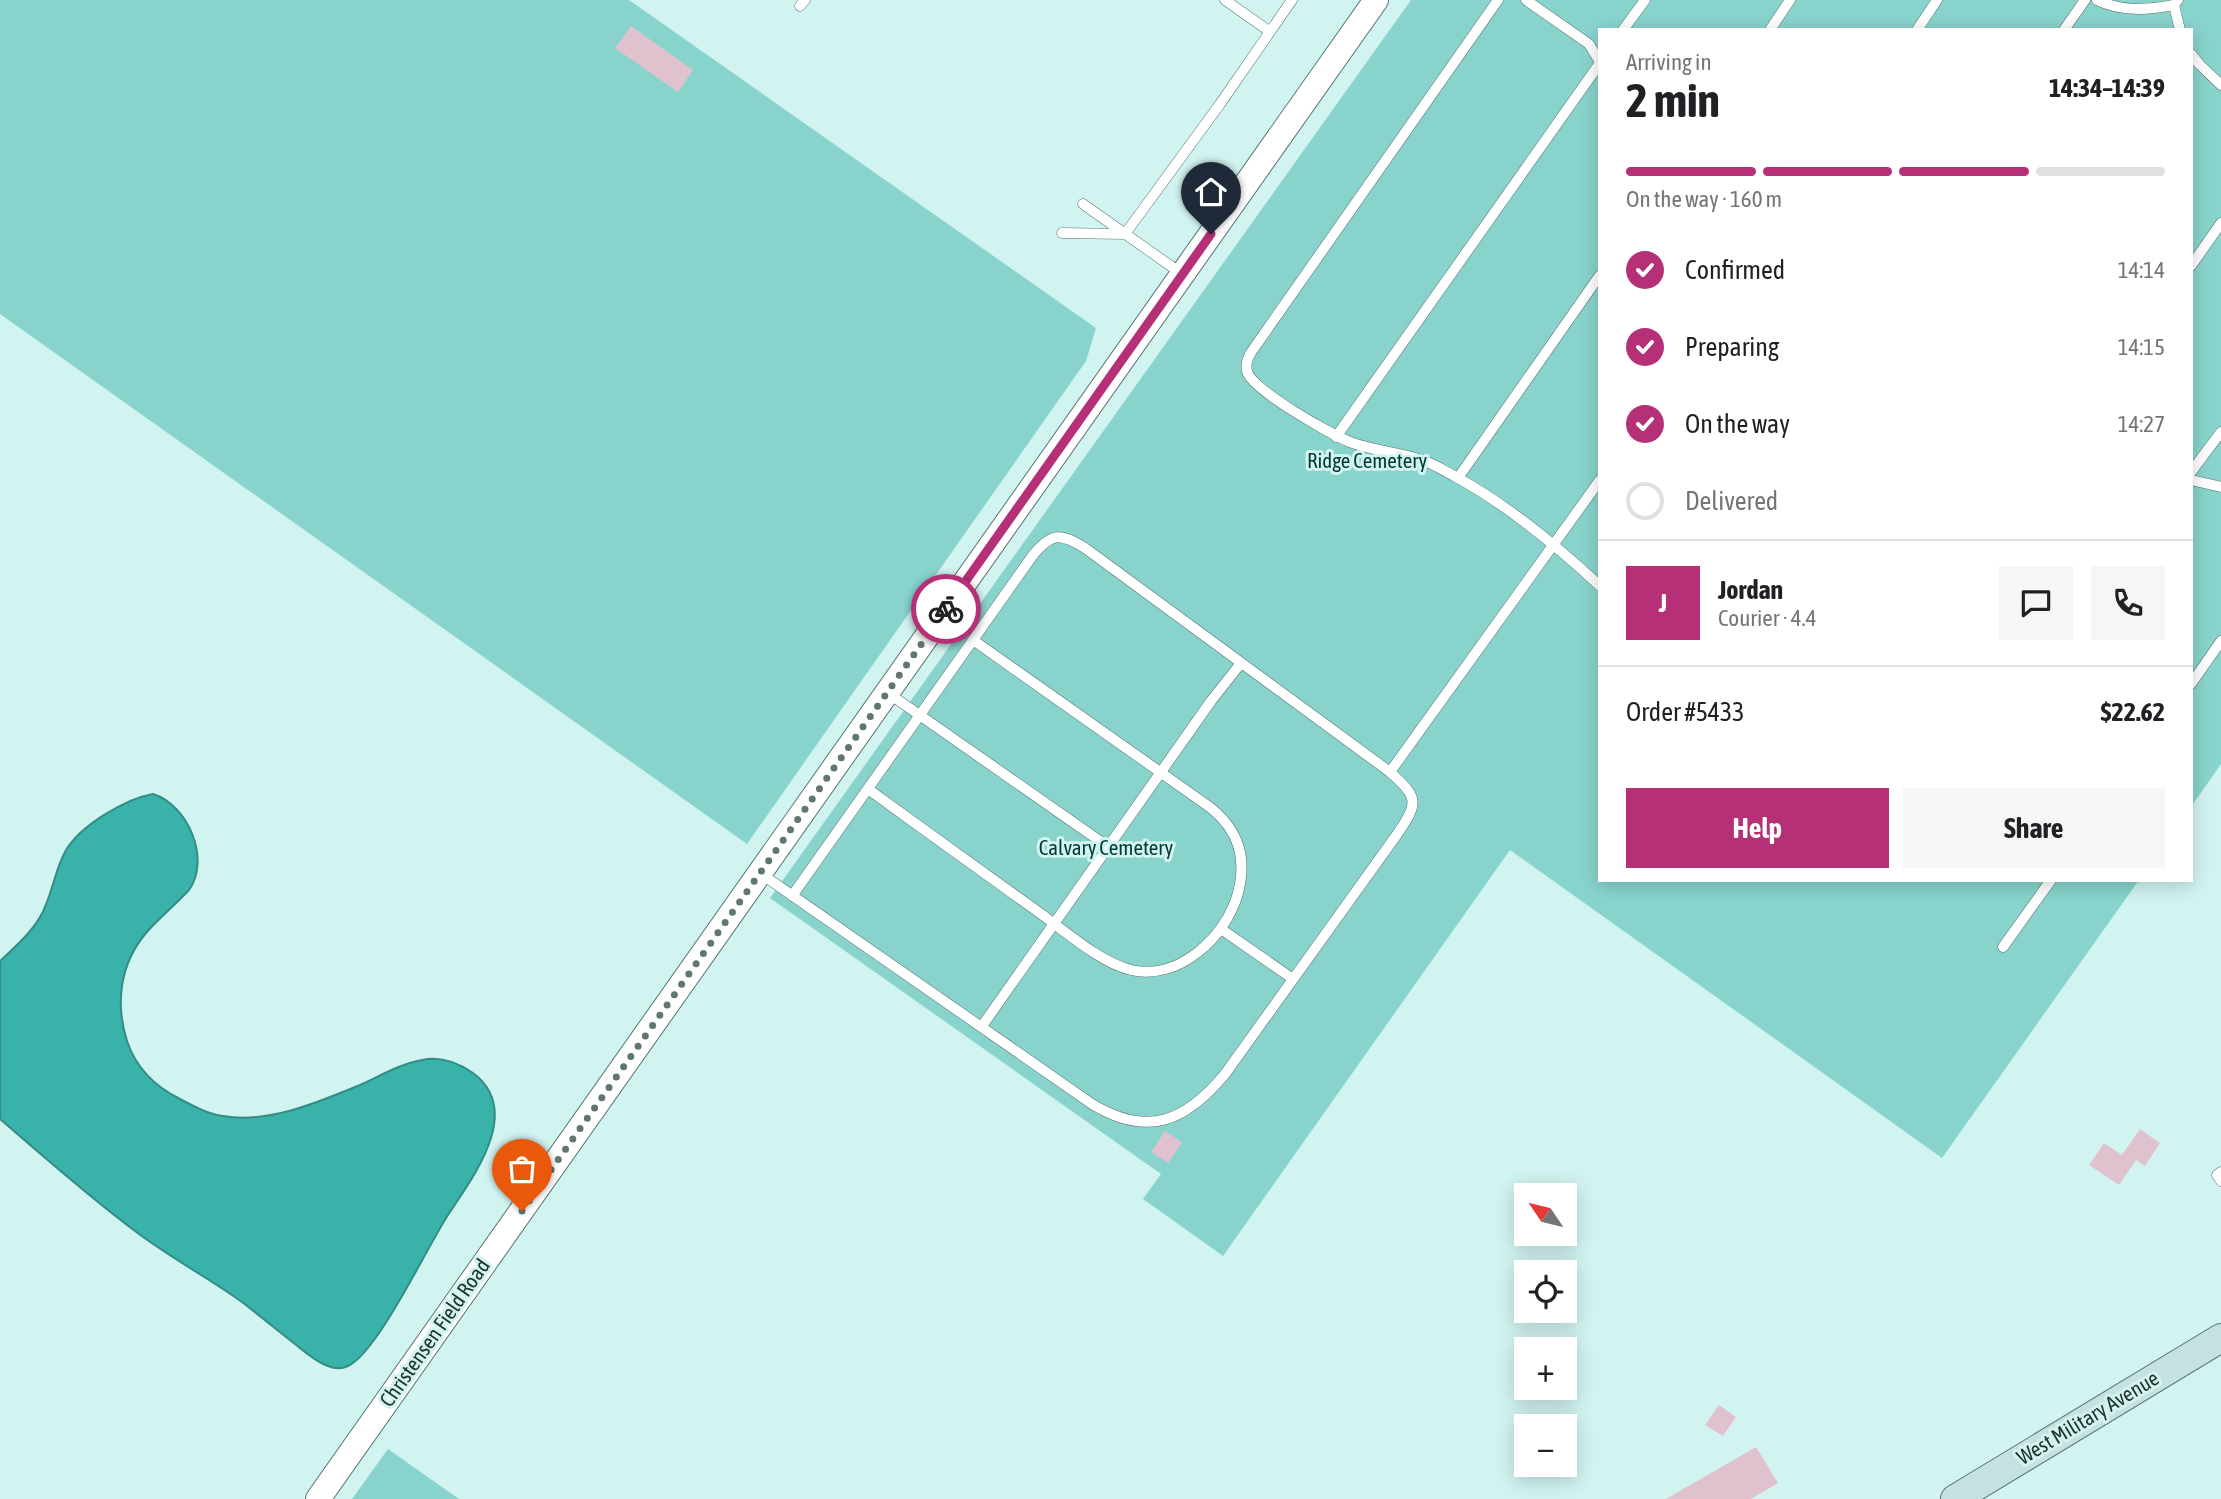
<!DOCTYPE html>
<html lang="en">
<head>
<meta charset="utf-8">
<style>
  body { margin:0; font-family:"Asap Condensed",sans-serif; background:#f6f6f6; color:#202124; height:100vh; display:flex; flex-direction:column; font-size:26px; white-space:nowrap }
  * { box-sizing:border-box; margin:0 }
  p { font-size:23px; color:#757577 }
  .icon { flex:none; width:38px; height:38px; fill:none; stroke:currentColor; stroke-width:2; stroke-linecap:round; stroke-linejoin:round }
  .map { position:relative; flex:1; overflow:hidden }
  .sheet { position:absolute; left:1598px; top:28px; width:595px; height:854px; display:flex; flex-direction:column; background:#fff; border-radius:0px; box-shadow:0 4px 18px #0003 }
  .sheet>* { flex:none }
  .needle { width:46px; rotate:305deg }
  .fabs { position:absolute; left:1514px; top:1183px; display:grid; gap:14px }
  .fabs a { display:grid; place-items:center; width:63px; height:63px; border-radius:0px; background:#fff; box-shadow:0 4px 18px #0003; font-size:35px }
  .pin { position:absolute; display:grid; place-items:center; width:60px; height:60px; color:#fff; margin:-72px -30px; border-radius:50% 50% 50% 0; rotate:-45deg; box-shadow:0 0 7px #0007 }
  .pin .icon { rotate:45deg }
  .courier { position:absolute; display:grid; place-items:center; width:70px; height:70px; margin:-35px; border:5px solid #b53077; border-radius:50%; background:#fff; color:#222; box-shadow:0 2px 9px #0007 }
  .summary em { font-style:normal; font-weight:700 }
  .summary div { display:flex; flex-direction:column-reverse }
  .summary { display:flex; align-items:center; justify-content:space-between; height:119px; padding:0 28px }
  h1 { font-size:46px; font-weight:700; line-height:52px }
  .bar { display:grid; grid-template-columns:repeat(4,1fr); gap:10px 7px; align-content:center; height:84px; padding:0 28px }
  .bar i { height:9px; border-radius:5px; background:#e0e0e0 }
  .bar .on { background:#b53077 }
  .bar p { grid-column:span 4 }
  .line { display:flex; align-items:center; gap:18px; padding:0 28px; border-top:2px solid #e0e0e0 }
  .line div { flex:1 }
  .round { display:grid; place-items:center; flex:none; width:74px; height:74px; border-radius:0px; background:#f6f6f6 }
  ol { padding:0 28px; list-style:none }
  li { display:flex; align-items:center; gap:21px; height:77px }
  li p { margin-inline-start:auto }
  li .icon { padding:7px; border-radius:50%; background:#b53077; color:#fff; stroke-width:4 }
  li:last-child { color:#757577 }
  li i { width:38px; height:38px; border:4px solid #e0e0e0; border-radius:50% }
  .action { display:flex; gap:14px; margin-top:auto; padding:14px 28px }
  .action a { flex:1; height:80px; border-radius:0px; background:#b53077; color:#fff; font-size:28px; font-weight:700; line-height:80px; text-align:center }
  .action a+a { background:#f6f6f6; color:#202124 }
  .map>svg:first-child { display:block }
  .green { fill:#88d4cd }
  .water { fill:#39b2aa; stroke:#338c85; stroke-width:2 }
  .building { fill:#dfc2ce }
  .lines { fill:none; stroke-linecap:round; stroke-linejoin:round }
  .service-casing { stroke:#557471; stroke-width:11 }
  .tertiary-casing { stroke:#557471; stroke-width:26 }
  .secondary-casing { stroke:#557471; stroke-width:30 }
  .service { stroke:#fff; stroke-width:10 }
  .tertiary { stroke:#fff; stroke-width:24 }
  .secondary { stroke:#c6e2e0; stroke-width:28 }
  .done { stroke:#617674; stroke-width:7; stroke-dasharray:0 12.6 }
  .route { stroke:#b53077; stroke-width:9 }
  .labels { text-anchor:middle; stroke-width:6; stroke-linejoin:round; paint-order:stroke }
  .park-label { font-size:21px; fill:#003936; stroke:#d2f4f1 }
  .street-label { font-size:21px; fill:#243230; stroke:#d2f4f1 }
</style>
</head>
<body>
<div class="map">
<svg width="2221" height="1499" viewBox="0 0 2221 1499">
  <rect width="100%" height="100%" fill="#d2f4f1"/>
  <!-- green -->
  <path class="green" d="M 0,0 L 629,0 L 1096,328 L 1086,361 L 747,844 L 0,314 Z
    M 1411,0 L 2221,0 L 2221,764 L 2191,807 L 2191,30 L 1600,30 L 1600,880 L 2139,880 L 1942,1158 L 1510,850 L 1223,1256 L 1143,1199 L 1161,1174 L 770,898 Z
    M 388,1449 L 459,1499 L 352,1499 Z"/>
  <!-- water -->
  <path class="water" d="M 153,794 C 188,805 211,859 189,890 C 175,905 159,918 146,933 C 120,964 115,1003 127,1041 C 136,1068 154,1086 180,1099 C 193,1106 208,1114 223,1116 C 268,1124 319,1102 360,1085 C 380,1076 400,1064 422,1060 C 441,1056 457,1062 473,1073 C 524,1111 473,1177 448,1215 C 427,1247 378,1352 348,1366 C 342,1369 335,1369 328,1366 C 316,1362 305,1352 295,1344 C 277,1330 260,1316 242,1302 C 207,1277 169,1257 135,1231 C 88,1196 44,1157 0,1119 L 0,961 C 14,948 30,934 40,917 C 52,897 54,872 65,852 C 79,826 125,799 153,794 Z"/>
  <!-- building -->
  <path class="building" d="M 631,26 L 693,70 L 678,92 L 615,48 Z
    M 2140,1129 L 2160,1143 L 2145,1166 L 2136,1160 L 2119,1185 L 2089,1165 L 2104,1143 L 2122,1155 Z
    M 1165,1131 L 1182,1142 L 1168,1163 L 1151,1152 Z
    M 1719,1405 L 1736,1417 L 1723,1436 L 1705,1425 Z
    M 1756,1447 L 1778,1483 L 1751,1499 L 1666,1499 Z"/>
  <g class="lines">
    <!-- service casing -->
    <g class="service-casing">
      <path id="service" d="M 1225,0 L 1269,31
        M 1498,0 L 1252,351 C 1248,357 1245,363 1247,371 C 1250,389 1332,435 1350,442 C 1373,451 1399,452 1422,460 C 1434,464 1445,471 1456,477 C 1509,506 1556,545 1600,586
        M 1526,0 L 1589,44 L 1600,62
        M 2097,0 C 2122,12 2147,10 2174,5 L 2178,0
        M 2174,5 L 2180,30
        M 800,6 L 805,0
        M 1623,30 L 1645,0
        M 1770,30 L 1790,0
        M 1917,30 L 1937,0
        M 2064,30 L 2085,0
        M 2191,54 L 2200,65 L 2221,85
        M 1083,204 L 1182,274
        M 1062,233 L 1125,234
        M 1125,234 L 1220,104 L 1292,0
        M 2191,266 L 2221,223
        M 1336,437 L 1600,63
        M 2191,472 L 2221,432
        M 1458,478 L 1600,275
        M 2191,480 L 2221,487
        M 2191,684 L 2221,641
        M 888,693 L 1107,846
        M 1390,772 L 1600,480
        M 868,789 C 924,830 980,870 1037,911 C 1064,930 1099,962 1131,970 C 1179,981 1226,937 1238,893 C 1247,858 1239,831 1211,808 L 973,640
        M 760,873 L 1092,1104 C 1148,1138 1186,1121 1225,1074 L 1398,833 C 1419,802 1418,797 1390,772 L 1085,548 C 1061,533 1052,532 1033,555 L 792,896
        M 1221,929 L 1293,979
        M 2003,947 L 2051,880
        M 982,1026 L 1211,701 L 1241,663
        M 2221,1172 L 2217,1175 L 2221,1181"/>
    </g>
    <!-- tertiary casing -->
    <g class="tertiary-casing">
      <path id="tertiary" d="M 318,1499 L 1376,0"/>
    </g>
    <!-- secondary casing -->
    <g class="secondary-casing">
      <path id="secondary" d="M 1955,1499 L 2221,1338"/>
    </g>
    <!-- service -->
    <use href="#service" class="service"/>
    <!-- tertiary -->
    <use href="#tertiary" class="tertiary"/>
    <!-- secondary -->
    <use href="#secondary" class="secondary"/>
  </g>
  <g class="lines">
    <!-- done -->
    <path class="done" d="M 522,1211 L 946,609"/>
    <!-- route -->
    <path class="route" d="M 946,609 L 1211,234"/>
  </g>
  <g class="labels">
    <!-- park labels -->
    <g class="park-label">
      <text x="1367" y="468">Ridge Cemetery</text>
      <text x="1106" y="855">Calvary Cemetery</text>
    </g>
    <!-- street labels -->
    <g class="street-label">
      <text transform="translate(435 1333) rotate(-55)" y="7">Christensen Field Road</text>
      <text transform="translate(2088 1418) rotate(-31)" y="7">West Military Avenue</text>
    </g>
  </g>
</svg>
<div class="fabs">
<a><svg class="needle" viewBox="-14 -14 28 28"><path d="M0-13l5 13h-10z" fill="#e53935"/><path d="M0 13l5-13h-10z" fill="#757577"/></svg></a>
<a><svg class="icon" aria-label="locate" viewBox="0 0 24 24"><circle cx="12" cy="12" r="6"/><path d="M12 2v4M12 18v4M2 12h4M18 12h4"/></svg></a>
<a>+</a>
<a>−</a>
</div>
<div class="pin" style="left:522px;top:1211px;background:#ea580c"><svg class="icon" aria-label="bag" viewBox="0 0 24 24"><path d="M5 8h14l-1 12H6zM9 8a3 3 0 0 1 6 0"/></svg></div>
<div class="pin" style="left:1211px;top:234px;background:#1f2937"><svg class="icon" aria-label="home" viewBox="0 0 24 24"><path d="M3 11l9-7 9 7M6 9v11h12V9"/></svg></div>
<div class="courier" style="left:946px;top:609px"><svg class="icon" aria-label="bike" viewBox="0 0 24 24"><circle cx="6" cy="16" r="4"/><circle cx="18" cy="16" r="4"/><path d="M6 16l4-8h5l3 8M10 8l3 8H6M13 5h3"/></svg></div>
<section class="sheet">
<div class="summary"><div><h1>2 min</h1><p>Arriving in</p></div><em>14:34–14:39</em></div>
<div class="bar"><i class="on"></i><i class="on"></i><i class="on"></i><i></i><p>On the way · 160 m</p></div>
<ol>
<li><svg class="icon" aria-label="check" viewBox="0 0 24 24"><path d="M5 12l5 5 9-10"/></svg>Confirmed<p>14:14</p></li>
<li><svg class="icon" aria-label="check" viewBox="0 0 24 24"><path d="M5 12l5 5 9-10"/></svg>Preparing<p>14:15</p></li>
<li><svg class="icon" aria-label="check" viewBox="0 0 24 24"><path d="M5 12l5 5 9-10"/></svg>On the way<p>14:27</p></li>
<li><i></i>Delivered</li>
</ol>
<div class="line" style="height:126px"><b class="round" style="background:#b53077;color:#fff">J</b><div><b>Jordan</b><p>Courier · 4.4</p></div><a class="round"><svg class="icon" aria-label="chat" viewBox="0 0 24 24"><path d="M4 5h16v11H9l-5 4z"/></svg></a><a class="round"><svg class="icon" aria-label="phone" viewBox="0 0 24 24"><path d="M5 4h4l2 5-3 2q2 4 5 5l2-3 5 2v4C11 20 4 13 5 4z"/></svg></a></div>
<div class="line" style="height:91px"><div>Order #5433</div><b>$22.62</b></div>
<div class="action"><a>Help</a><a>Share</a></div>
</section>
</div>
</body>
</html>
